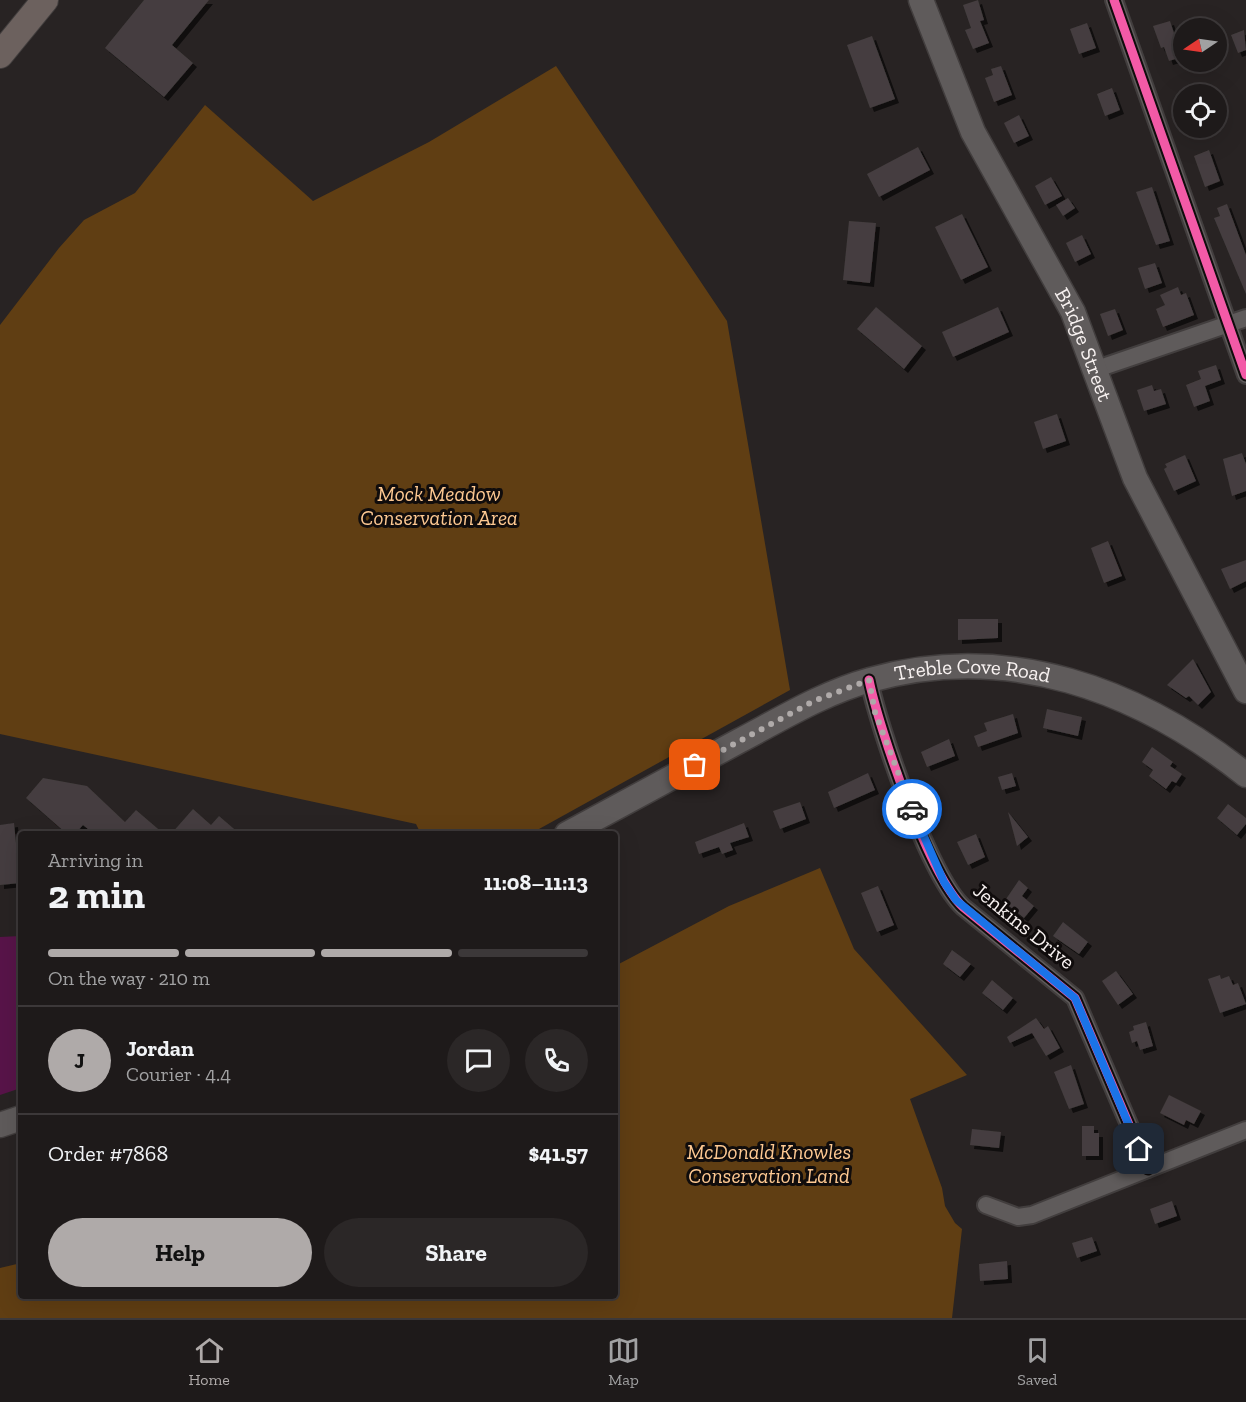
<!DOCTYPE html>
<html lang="en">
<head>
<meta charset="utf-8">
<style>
  body { margin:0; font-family:"Zilla Slab",serif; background:#2b2727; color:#f1f3f6; height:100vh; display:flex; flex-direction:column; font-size:22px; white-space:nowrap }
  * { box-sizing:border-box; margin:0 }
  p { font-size:20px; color:#a1a1a2 }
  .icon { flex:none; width:33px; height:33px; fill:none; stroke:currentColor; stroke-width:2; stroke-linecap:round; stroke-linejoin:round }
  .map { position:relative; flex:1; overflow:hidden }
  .drawer { position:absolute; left:18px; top:831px; width:600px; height:468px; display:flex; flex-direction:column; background:#1e1a1a; border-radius:6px; box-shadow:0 6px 24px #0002,0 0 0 2px #3c3839 }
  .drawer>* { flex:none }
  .needle { width:39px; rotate:257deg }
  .buttons { position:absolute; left:1173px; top:18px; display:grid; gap:12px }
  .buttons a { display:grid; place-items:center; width:54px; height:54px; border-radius:50%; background:#1e1a1a; box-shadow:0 6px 24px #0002,0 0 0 2px #3c3839; font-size:30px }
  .pin { position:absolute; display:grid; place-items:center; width:51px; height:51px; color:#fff; margin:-26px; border-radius:12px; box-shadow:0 3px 9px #0006 }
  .courier { position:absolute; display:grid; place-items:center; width:60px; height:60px; margin:-30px; border:4px solid #1a73e8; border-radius:50%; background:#fff; color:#222; box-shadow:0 2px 8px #0007 }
  .head em { font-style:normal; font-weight:700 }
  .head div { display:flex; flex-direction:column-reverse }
  .head { display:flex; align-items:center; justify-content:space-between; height:102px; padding:0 30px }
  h1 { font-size:39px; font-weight:700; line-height:45px }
  .bar { display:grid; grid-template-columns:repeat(4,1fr); gap:9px 6px; align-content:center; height:72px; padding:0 30px }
  .bar i { height:8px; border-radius:4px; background:#3c3839 }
  .bar .active { background:#afaaa9 }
  .bar p { grid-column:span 4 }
  .line { display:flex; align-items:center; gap:15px; padding:0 30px; border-top:2px solid #3c3839 }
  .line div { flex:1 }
  .round { display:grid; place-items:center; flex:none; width:63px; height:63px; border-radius:32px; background:#2b2727 }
  .primary-button { display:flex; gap:12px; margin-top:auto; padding:12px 30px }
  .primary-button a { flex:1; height:69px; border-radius:36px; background:#afaaa9; color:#111; font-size:24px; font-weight:700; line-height:69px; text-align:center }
  .primary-button a+a { background:#2b2727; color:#f1f3f6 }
  .tab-bar { display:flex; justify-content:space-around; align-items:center; height:84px; border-top:2px solid #3c3839; background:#1e1a1a; font-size:16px; color:#a1a1a2 }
  .tab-bar a { display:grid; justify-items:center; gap:3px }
  .tab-bar .active { color:#afaaa9 }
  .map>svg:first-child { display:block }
  .green { fill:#603e13 }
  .water { fill:#581449 }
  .building { fill:#443e3f; filter:url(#shadow) }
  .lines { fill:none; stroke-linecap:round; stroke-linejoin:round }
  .street-casing { stroke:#423e3e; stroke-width:20 }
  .secondary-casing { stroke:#423e3e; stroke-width:27 }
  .primary-casing { stroke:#423e3e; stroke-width:28 }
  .street { stroke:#5f5b5b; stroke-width:16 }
  .secondary { stroke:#5f5b5b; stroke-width:24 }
  .primary { stroke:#6c615e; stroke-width:26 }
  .cycleway-casing { stroke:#100c0c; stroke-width:13 }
  .cycleway { stroke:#f35aa7; stroke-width:9 }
  .done { stroke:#afaaa9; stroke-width:6; stroke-dasharray:0 10.8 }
  .route { stroke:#1a73e8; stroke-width:8 }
  .labels { text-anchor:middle; stroke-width:6; stroke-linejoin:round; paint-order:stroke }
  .street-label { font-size:21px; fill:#f8f2f1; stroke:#100c0c }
  .park-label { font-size:21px; font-style:italic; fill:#fec992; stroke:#100c0c }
</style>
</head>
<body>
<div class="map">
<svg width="1246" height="1318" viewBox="0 0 1246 1318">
  <defs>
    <filter id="shadow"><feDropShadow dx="4" dy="4" stdDeviation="0" flood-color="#0009"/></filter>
  </defs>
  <rect width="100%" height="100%" fill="#282323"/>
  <!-- green -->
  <path class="green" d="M 556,66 L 727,321 L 790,690 L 530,834 L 421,834 L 416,824 L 0,734 L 0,325 L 59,248 L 84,220 L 135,193 L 205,105 L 313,201 L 429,142 Z
    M 820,868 L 854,949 L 967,1075 L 910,1099 L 942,1188 L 945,1206 L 955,1223 L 962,1229 L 952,1318 L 0,1318 L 0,1268 L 21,1263 L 21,1296 L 615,1296 L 615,966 L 729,906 Z"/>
  <!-- water -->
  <path class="water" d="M 20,936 L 21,1088 L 0,1095 L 0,937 Z"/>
  <!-- building -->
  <path class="building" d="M 144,0 L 209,0 L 172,45 L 193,63 L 164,97 L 105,48 Z
    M 978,0 L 984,20 L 980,21 L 989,43 L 973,49 L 965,30 L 971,28 L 963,5 Z
    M 1170,21 L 1182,57 L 1169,61 L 1164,47 L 1161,48 L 1153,26 Z
    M 1087,23 L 1096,48 L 1079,54 L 1070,29 Z
    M 1244,30 L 1246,50 L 1238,53 L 1231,35 Z
    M 872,36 L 895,99 L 870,108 L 847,45 Z
    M 1001,66 L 1012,95 L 994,102 L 985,78 L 993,75 L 991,69 Z
    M 1112,88 L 1120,110 L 1105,116 L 1097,94 Z
    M 1019,115 L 1029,136 L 1014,143 L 1004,123 Z
    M 918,147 L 930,170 L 879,197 L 867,174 Z
    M 1209,150 L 1220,181 L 1205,187 L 1194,156 Z
    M 1051,177 L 1062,196 L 1045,205 L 1035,186 Z
    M 1152,187 L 1170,241 L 1156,245 L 1136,192 Z
    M 1068,198 L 1075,208 L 1063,216 L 1056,205 Z
    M 1227,204 L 1246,255 L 1246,294 L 1214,218 L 1220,216 L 1217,208 Z
    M 962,214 L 988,267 L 961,280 L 935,227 Z
    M 849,221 L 876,223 L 870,283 L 843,280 Z
    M 1082,235 L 1091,254 L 1075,262 L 1066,243 Z
    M 1155,263 L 1162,283 L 1145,289 L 1138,268 Z
    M 1178,287 L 1181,295 L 1186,293 L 1194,315 L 1163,327 L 1156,309 L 1165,305 L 1160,295 Z
    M 876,307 L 922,346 L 904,369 L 857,329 Z
    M 998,307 L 1009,332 L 953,357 L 942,332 Z
    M 1115,309 L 1123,330 L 1108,336 L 1100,314 Z
    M 1216,365 L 1221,380 L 1205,386 L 1210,401 L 1194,407 L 1186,385 L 1201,379 L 1198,371 Z
    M 1152,385 L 1154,391 L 1161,389 L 1166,404 L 1144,411 L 1137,390 Z
    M 1057,414 L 1066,441 L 1043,449 L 1034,422 Z
    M 1242,453 L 1246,464 L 1246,491 L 1232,496 L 1223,459 Z
    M 1185,455 L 1196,481 L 1174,491 L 1164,469 L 1167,467 L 1165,464 Z
    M 1108,541 L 1122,576 L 1104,583 L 1091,548 Z
    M 1246,560 L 1246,581 L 1230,589 L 1221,569 Z
    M 958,619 L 998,619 L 998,638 L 958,640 Z
    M 1193,659 L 1211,692 L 1198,705 L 1189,696 L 1186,698 L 1167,685 Z
    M 1047,709 L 1082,717 L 1078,736 L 1043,728 Z
    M 1013,714 L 1018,733 L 978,747 L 974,736 L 987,731 L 984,723 Z
    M 949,739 L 955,756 L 927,767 L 921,752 Z
    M 1152,747 L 1173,762 L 1170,766 L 1182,774 L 1176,783 L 1172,781 L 1166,789 L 1149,776 L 1153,770 L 1142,762 Z
    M 868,773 L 875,790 L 834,808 L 828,792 Z
    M 1012,773 L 1016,786 L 1002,790 L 998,777 Z
    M 43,778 L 87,786 L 125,822 L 136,810 L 164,834 L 94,834 L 83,825 L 75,834 L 67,834 L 26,798 Z
    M 800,802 L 806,819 L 780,829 L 773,811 Z
    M 1228,804 L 1246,818 L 1246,824 L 1237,835 L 1217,818 Z
    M 193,809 L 211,825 L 219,816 L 240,834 L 171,834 Z
    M 1008,812 L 1028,837 L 1017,846 Z
    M 14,823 L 20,883 L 0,885 L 0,825 Z
    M 744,823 L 749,837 L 730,843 L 733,850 L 722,854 L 719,847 L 699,854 L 695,842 Z
    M 976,834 L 985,857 L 968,865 L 957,842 Z
    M 1019,880 L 1028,888 L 1022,896 L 1034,906 L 1024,918 L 1004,902 Z
    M 878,886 L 894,925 L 877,932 L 861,893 Z
    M 1063,922 L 1088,942 L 1079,954 L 1053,936 Z
    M 952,950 L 971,964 L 960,977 L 943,964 Z
    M 1116,971 L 1133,994 L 1118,1005 L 1102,981 Z
    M 1220,975 L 1221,979 L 1229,976 L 1233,985 L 1238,983 L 1246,1004 L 1220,1013 L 1208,979 Z
    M 992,980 L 1013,998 L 1003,1010 L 982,993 Z
    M 1036,1018 L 1044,1029 L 1048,1026 L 1060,1048 L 1046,1056 L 1032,1033 L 1010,1043 L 1007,1037 Z
    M 1146,1022 L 1153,1046 L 1140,1050 L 1137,1041 L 1132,1043 L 1129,1032 L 1134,1030 L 1133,1026 Z
    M 1071,1065 L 1084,1104 L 1069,1109 L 1054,1072 Z
    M 1169,1095 L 1201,1111 L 1194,1124 L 1186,1120 L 1184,1125 L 1160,1113 Z
    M 1082,1126 L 1094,1126 L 1094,1133 L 1099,1133 L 1099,1156 L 1082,1156 Z
    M 972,1129 L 1001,1132 L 999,1148 L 970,1145 Z
    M 1172,1201 L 1177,1216 L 1155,1224 L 1150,1209 Z
    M 1092,1237 L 1097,1251 L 1077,1258 L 1072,1243 Z
    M 1007,1261 L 1008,1279 L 980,1281 L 979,1264 Z"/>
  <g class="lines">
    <!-- street casing -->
    <g class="street-casing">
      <path id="street" d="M 1114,0 L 1246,375
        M 1094,370 L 1246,318
        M 869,680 C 879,729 929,875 963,907 L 1075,998 L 1148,1169
        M 986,1205 L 1018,1217 L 1032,1215 L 1246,1130"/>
    </g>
    <!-- secondary casing -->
    <g class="secondary-casing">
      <g id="secondary">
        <path id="s1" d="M 921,0 L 973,132 L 1073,312 L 1135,478 L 1246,691"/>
        <path id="s2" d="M 567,834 C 624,803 681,772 739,741 C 781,719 823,693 870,680 C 1007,641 1138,689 1246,775"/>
        <path d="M 0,1125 L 21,1118"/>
      </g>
    </g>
    <!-- primary casing -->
    <g class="primary-casing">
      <path id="primary" d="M 0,55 L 45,0"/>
    </g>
    <!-- street -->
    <use href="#street" class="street"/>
    <!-- secondary -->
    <use href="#secondary" class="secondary"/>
    <!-- primary -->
    <use href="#primary" class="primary"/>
    <!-- cycleway casing -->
    <g class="cycleway-casing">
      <path id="cycleway" d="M 1114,0 L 1246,375
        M 869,680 C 879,729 929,875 963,907 L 1075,998 L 1148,1169"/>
    </g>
    <!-- cycleway -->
    <use href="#cycleway" class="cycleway"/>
  </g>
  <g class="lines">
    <!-- done -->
    <path class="done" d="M 695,765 L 814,701 L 869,680 L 875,712 L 912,809"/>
    <!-- route -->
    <path class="route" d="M 912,809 L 944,882 L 956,900 L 1075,998 L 1139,1149"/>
  </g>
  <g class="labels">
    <!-- street labels -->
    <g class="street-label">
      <text dy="7" stroke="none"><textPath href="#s1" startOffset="382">Bridge Street</textPath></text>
      <text dy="7" stroke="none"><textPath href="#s2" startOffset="444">Treble Cove Road</textPath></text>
      <text transform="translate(1024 926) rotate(39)" y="7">Jenkins Drive</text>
    </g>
    <!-- park labels -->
    <g class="park-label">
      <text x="439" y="501">Mock Meadow<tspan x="439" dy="24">Conservation Area</tspan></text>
      <text x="769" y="1159">McDonald Knowles<tspan x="769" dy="24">Conservation Land</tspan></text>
    </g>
  </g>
</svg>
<div class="buttons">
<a><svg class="needle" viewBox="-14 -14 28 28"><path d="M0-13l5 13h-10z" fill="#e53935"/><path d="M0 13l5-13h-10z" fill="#a1a1a2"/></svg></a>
<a><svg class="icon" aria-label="locate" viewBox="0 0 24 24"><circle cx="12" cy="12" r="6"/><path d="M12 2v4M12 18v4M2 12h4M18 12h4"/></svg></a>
</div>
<div class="pin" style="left:695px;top:765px;background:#ea580c"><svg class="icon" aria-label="bag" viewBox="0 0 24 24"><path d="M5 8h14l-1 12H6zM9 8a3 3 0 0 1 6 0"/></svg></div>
<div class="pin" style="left:1139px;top:1149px;background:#1f2937"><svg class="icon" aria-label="home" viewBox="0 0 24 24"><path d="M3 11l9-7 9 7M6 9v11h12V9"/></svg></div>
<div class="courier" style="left:912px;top:809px"><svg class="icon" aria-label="car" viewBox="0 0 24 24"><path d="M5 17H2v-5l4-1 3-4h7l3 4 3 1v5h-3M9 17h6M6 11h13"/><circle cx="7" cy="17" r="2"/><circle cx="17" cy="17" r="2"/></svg></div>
<section class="drawer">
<div class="head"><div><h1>2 min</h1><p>Arriving in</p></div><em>11:08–11:13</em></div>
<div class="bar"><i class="active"></i><i class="active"></i><i class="active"></i><i></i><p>On the way · 210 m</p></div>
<div class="line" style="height:108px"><b class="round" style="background:#afaaa9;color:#111">J</b><div><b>Jordan</b><p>Courier · 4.4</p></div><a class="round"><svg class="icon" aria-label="chat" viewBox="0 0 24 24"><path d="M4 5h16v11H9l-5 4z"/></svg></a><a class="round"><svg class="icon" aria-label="phone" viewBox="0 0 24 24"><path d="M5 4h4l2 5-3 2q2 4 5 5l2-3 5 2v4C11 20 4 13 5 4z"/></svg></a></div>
<div class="line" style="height:78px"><div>Order #7868</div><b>$41.57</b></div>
<div class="primary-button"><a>Help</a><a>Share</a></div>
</section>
</div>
<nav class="tab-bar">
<a class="active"><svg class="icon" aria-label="home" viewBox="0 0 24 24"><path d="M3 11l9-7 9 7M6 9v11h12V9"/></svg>Home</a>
<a><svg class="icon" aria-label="map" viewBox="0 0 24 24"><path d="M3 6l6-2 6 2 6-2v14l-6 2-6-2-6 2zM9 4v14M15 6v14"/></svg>Map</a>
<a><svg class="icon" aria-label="saved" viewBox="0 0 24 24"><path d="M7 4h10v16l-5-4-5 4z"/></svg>Saved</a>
</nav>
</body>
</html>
